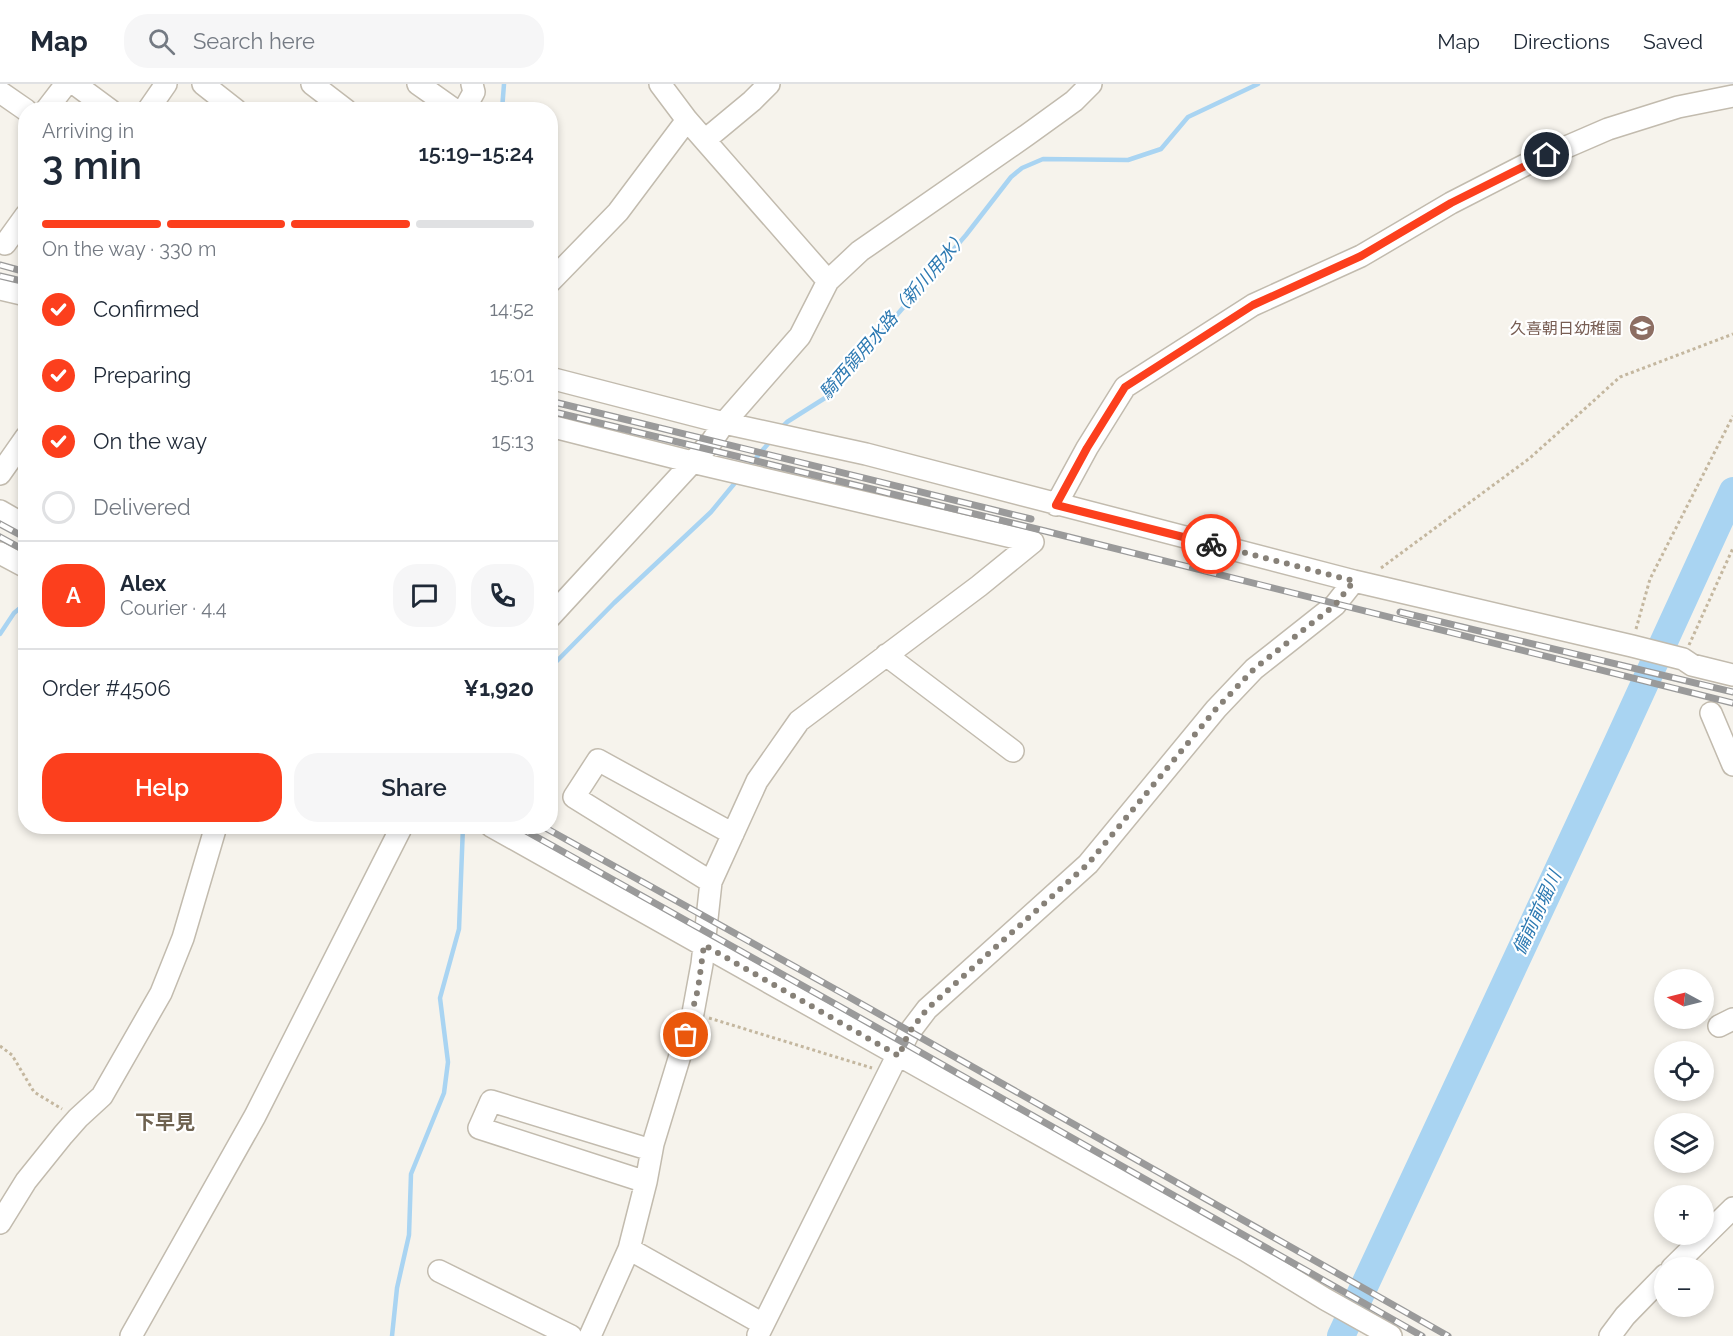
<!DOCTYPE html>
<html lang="en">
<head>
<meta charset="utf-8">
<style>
  body { margin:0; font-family:Raleway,"Noto Sans JP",sans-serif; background:#f6f6f7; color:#1f2937; height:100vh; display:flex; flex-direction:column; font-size:22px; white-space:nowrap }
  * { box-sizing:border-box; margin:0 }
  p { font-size:20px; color:#747a83 }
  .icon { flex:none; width:33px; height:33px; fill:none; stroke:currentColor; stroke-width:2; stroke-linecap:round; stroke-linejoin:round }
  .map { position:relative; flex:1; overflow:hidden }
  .sheet { position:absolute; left:18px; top:18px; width:540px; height:732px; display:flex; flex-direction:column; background:#fff; border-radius:24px; box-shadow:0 3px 9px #0003 }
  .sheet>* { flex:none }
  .needle { width:39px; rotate:277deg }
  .buttons { position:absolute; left:1654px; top:885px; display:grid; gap:12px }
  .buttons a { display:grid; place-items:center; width:60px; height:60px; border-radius:50%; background:#fff; box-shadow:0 3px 9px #0003; font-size:30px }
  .pin { position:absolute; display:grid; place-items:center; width:51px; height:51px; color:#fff; margin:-26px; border:3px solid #fff; border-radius:50%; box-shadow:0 2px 6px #0007 }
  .courier { position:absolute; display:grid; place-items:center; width:60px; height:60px; margin:-30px; border:4px solid #fc3f1d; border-radius:50%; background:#fff; color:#222; box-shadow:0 2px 8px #0007 }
  .summary em { font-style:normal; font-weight:600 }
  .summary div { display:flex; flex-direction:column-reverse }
  .summary { display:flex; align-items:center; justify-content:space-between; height:102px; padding:0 24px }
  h1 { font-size:39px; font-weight:600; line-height:45px }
  .bar { display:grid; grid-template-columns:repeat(4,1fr); gap:9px 6px; align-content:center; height:72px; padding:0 24px }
  .bar i { height:8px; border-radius:4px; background:#e0e1e3 }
  .bar .selected { background:#fc3f1d }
  .bar p { grid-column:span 4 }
  .line { display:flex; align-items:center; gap:15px; padding:0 24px; border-top:2px solid #e0e1e3 }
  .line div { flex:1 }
  .round { display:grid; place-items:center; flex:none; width:63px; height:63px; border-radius:24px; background:#f6f6f7 }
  ol { padding:0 24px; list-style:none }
  li { display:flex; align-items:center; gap:18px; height:66px }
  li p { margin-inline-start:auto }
  li .icon { padding:6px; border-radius:50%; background:#fc3f1d; color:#fff; stroke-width:4 }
  li:last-child { color:#747a83 }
  li i { width:33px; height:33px; border:3px solid #e0e1e3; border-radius:50% }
  .cta { display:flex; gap:12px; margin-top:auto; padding:12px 24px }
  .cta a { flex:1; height:69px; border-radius:24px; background:#fc3f1d; color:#fff; font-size:24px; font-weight:600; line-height:69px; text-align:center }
  .cta a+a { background:#f6f6f7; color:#1f2937 }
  header { display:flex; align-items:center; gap:36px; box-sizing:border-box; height:84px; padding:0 30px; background:#fff; border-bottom:2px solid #e0e1e3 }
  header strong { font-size:28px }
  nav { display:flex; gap:33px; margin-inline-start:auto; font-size:21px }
  .search { width:420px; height:54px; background:#f6f6f7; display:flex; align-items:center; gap:15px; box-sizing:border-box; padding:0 21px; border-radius:24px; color:#747a83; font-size:22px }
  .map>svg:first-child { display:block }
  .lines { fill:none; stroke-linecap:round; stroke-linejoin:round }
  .stream { stroke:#a9d4f2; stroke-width:4.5 }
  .river { stroke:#a9d4f2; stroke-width:28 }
  .minor-casing { stroke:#c2bbae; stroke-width:24 }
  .path { stroke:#c4b79f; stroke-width:3; stroke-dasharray:3 3; stroke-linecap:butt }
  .minor { stroke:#fff; stroke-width:21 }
  .rail-casing { stroke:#9a9a9a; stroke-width:7 }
  .rail { stroke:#fff; stroke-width:4.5; stroke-dasharray:14; stroke-linecap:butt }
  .done { stroke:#878178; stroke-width:6; stroke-dasharray:0 10.8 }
  .route { stroke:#fc3f1d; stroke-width:8 }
  .labels { text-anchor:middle; stroke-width:4.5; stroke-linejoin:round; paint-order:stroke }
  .education-label { font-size:16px; fill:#785e54; stroke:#fff; text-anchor:end }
  .water-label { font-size:18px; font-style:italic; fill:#2e7ab2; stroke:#fff }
  .quarter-label { font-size:20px; font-weight:bold; fill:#6e6250; stroke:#fff }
</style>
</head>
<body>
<header>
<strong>Map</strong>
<div class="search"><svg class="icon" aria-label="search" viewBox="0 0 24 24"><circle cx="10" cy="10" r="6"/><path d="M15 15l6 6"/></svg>Search here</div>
<nav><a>Map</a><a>Directions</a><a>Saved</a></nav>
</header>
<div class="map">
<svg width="1733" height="1252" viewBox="0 0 1733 1252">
  <rect width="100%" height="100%" fill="#f6f3ec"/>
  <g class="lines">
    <!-- stream -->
    <path class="stream" d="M 502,26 L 504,0
      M 781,344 L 787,338 L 825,314 L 966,151 L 1011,93 L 1022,84 L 1043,75 L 1128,76 L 1161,65 L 1188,33 L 1258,0
      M 746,386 L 772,355
      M 0,550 L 14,529 L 26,519
      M 550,584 L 614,519 L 711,428 L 739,394
      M 392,1252 L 397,1204 L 409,1151 L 411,1090 L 444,1009 L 448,978 L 440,914 L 459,845 L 463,742"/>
    <!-- river -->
    <path class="river" d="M 1341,1252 L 1617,660 L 1733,407"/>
    <!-- minor casing -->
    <g class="minor-casing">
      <path id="minor" d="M 75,0 L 110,26
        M 203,0 L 236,26
        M 312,0 L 346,26
        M 418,0 L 455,26
        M 660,0 L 687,36 L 828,197
        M 0,8 L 26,26
        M 46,26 L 66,0
        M 148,26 L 166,0
        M 464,26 L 474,8 L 472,0
        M 705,56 L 752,17 L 769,0
        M 5,160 L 26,131
        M 550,198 L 618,128 L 687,36
        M 0,205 L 26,211
        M 550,294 L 724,339 L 866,370 L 1354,497 L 1632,562 L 1683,575 L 1692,581 L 1733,591
        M 550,342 L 692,378 L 1033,458
        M 0,390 L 26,353
        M 1056,421 L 1087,364 L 1125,303 L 1253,221 L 1361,172 L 1451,119 L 1527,80 L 1608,45 L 1678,23 L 1733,12
        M 0,427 L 26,442
        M 0,469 L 26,483
        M 550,533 L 712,357 L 724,339 L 800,252 L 828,197 L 860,167 L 1027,51 L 1074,17 L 1091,0
        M 886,571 L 1013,667
        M 1711,629 L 1733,681
        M 491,742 L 1245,1166 L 1325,1215 L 1391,1252
        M 711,798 L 574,713 L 598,676 L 733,750
        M 1719,942 L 1733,935
        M 646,1098 L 479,1044 L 491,1017 L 651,1066
        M 0,1139 L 26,1097 L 63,1051 L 78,1034 L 102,1012 L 161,909 L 183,854 L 216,742
        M 1672,1184 L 1733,1124
        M 439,1187 L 571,1252
        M 763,1240 L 629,1165 L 646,1098 L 653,1060 L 693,929 L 702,880 L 711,798 L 757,697 L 799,637 L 979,502 L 1033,458
        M 758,1251 L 908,950 L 927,925 L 1088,780 L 1216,625 L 1254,585 L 1335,521 L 1354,497
        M 131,1252 L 255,1032 L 402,742
        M 590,1252 L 629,1165
        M 1610,1252 L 1625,1232 L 1665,1191"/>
    </g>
    <!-- path -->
    <path class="path" d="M 1381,484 L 1530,374 L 1620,293 L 1733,250
      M 1636,545 L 1650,495 L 1733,332
      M 1689,561 L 1733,464
      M 709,934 L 872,984
      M 0,962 L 12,971 L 34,1008 L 62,1025"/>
    <!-- minor -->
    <use href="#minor" class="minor"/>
    <!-- rail casing -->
    <g class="rail-casing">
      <path id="rail" d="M 0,181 L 26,188
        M 0,192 L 26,198
        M 550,317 L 1031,435
        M 550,327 L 1045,447 L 1733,619
        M 0,440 L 26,454
        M 0,453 L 26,467
        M 1400,528 L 1733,608
        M 517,742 L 837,921 L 1422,1252
        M 542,742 L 842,909 L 1448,1252"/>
    </g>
    <!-- rail -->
    <use href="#rail" class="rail"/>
  </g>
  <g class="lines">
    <!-- done -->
    <path class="done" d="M 686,951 L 698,905 L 704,861 L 899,972 L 908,950 L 927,925 L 1088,780 L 1216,625 L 1254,585 L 1335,521 L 1354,497 L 1211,460"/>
    <!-- route -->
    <path class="route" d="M 1211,460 L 1056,421 L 1087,364 L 1125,303 L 1253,221 L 1361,172 L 1451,119 L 1547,71"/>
  </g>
  <!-- icons -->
  <defs>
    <g id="school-disc" transform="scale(1.35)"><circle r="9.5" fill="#8d6e63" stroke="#fff"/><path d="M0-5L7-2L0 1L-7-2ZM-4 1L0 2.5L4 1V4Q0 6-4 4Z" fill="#fff"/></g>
  </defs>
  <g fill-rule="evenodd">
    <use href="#school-disc" x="1642" y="244"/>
  </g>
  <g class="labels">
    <!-- education labels -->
    <g class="education-label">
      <text x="1622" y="250">久喜朝日幼稚園</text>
    </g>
    <!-- water labels -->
    <g class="water-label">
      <text transform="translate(894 231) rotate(-49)" y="6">騎西領用水路（新川用水）</text>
      <text transform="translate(1537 829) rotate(-65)" y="6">備前前堀川</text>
    </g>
    <!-- quarter labels -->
    <g class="quarter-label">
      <text x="165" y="1045">下早見</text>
    </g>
  </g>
</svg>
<div class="buttons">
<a><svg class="needle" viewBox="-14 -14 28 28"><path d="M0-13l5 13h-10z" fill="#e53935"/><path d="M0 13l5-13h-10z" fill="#747a83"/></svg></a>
<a><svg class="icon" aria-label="locate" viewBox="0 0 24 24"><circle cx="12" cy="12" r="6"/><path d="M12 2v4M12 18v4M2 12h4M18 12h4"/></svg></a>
<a><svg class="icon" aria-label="layers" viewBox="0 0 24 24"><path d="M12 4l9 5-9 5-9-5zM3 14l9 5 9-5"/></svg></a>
<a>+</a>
<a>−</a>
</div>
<div class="pin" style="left:686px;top:951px;background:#ea580c"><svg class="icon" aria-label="bag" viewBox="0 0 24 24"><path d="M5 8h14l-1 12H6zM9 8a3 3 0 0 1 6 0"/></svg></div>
<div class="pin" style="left:1547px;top:71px;background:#1f2937"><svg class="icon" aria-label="home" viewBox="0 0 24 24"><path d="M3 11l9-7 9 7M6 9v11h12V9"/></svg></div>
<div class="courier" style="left:1211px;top:460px"><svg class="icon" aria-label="bike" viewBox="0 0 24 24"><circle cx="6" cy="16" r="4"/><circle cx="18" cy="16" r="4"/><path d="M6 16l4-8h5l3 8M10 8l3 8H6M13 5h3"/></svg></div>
<section class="sheet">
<div class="summary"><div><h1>3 min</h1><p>Arriving in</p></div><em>15:19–15:24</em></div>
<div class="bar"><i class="selected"></i><i class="selected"></i><i class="selected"></i><i></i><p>On the way · 330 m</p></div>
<ol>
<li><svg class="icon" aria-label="check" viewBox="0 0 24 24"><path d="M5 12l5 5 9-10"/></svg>Confirmed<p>14:52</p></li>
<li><svg class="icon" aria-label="check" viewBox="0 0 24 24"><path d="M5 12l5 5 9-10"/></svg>Preparing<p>15:01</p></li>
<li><svg class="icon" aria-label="check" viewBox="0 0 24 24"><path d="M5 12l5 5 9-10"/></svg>On the way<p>15:13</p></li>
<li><i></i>Delivered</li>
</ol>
<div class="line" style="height:108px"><b class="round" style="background:#fc3f1d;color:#fff">A</b><div><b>Alex</b><p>Courier · 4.4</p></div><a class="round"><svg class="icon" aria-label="chat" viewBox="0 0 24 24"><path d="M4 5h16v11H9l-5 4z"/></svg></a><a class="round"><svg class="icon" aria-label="phone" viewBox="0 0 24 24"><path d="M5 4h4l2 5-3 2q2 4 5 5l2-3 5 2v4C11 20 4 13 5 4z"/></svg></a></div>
<div class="line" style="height:78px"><div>Order #4506</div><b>¥1,920</b></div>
<div class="cta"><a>Help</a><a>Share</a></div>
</section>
</div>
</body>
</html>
